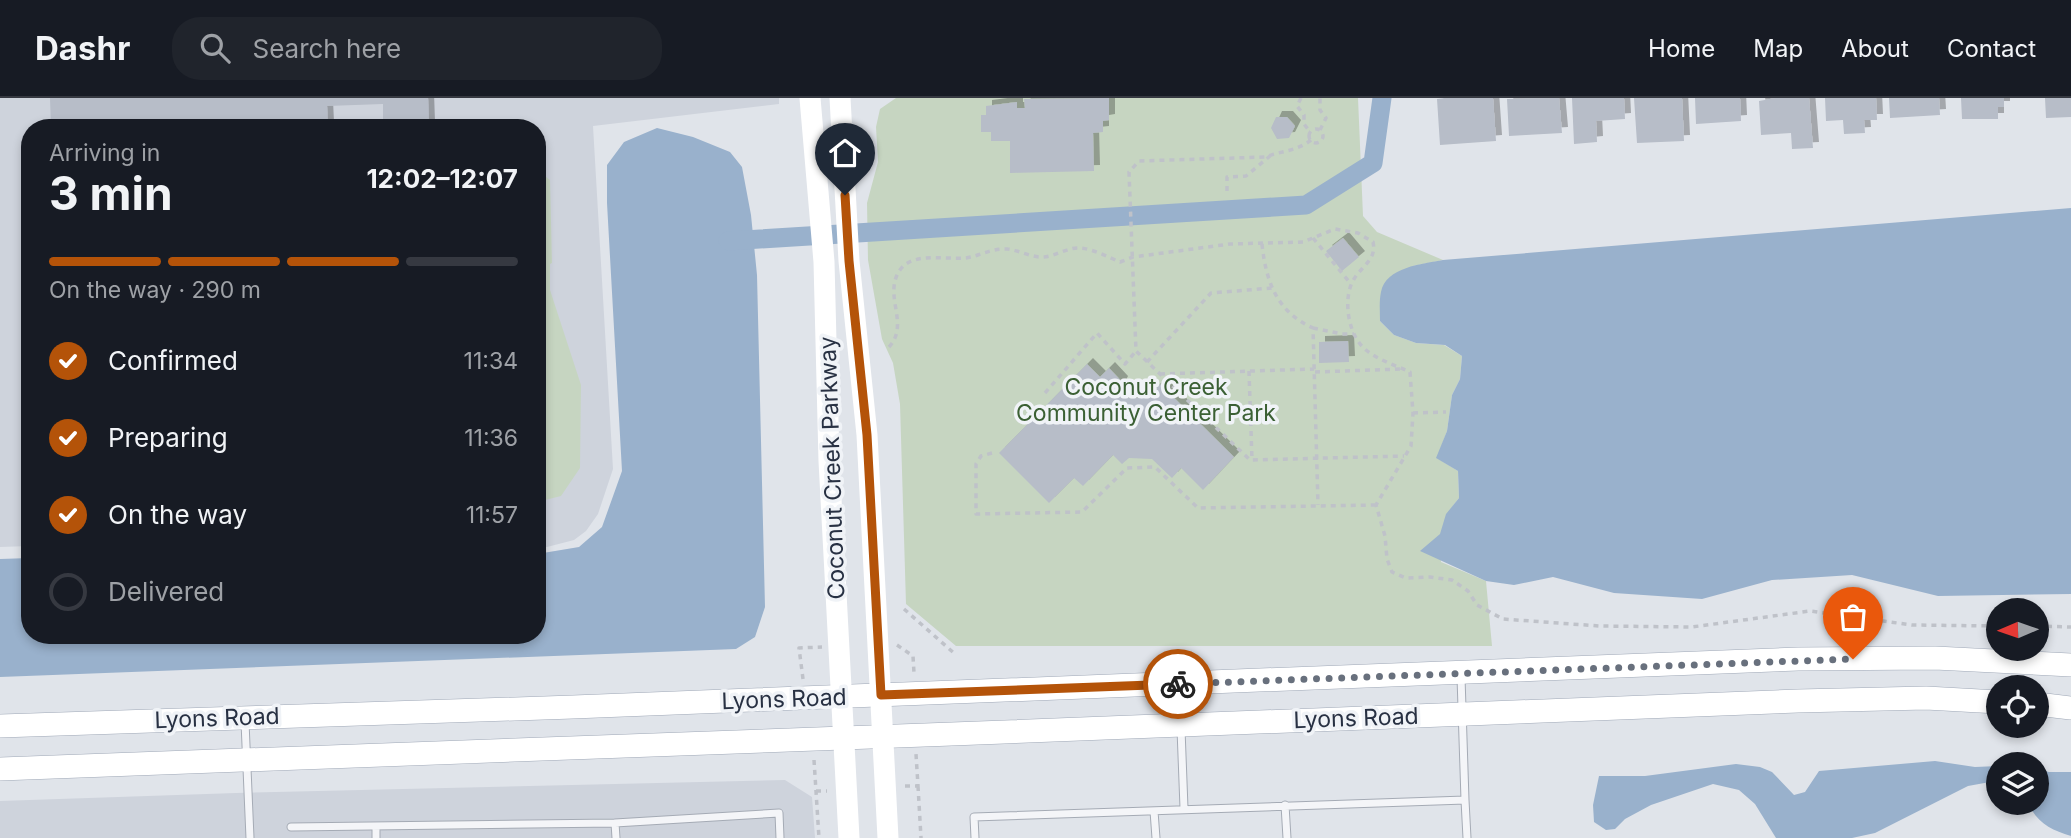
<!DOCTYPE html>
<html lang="en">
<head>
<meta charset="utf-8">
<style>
  body { margin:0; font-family:Inter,sans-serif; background:#20242c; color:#f1f3f6; height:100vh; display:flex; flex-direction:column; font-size:26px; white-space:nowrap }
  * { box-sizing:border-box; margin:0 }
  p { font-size:23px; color:#9ea1a6 }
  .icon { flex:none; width:38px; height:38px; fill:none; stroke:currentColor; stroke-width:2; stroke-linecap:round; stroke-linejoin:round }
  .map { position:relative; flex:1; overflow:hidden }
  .sheet { position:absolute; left:21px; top:21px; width:525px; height:525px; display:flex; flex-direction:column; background:#171b24; border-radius:28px; box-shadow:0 4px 10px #0003 }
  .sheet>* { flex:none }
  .needle { width:46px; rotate:268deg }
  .buttons { position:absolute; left:1986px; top:500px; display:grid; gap:14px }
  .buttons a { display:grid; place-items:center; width:63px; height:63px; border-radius:50%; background:#171b24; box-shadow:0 4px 10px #0003; font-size:35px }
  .pin { position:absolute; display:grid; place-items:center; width:60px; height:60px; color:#fff; margin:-72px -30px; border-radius:50% 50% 50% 0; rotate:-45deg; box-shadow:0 0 7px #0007 }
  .pin .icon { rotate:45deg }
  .courier { position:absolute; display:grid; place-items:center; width:70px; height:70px; margin:-35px; border:5px solid #b45309; border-radius:50%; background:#fff; color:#222; box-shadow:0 2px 9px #0007 }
  .headline em { font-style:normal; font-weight:700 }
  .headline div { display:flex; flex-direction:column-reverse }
  .headline { display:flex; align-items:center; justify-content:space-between; height:119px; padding:0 28px }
  h1 { font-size:46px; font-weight:700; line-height:52px }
  .bar { display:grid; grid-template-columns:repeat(4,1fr); gap:10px 7px; align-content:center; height:84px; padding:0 28px }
  .bar i { height:9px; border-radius:5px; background:#363941 }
  .bar .selected { background:#b45309 }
  .bar p { grid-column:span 4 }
  ol { padding:0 28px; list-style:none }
  li { display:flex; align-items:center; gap:21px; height:77px }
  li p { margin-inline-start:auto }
  li .icon { padding:7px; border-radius:50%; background:#b45309; color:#fff; stroke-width:4 }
  li:last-child { color:#9ea1a6 }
  li i { width:38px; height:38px; border:4px solid #363941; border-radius:50% }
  header { display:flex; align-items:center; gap:42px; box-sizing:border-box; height:98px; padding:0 35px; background:#171b24; border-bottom:2px solid #363941 }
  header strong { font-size:33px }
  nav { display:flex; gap:38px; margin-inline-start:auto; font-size:24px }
  .search { width:490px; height:63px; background:#20242c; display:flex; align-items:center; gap:18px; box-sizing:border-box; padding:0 24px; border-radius:28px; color:#9ea1a6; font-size:26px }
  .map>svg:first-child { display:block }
  .built { fill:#ced3dc }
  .green { fill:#c6d5c1 }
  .water { fill:#99b1cc }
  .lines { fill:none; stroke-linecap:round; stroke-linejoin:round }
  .canal { stroke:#99b1cc; stroke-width:19 }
  .building { fill:#b7bdc8; filter:url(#shadow) }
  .lane-casing { stroke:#a5abb5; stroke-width:9 }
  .primary-casing { stroke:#9fa8b7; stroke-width:24 }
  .path { stroke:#bfc2c9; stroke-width:3.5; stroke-dasharray:5 5; stroke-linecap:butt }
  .lane { stroke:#f4f5f8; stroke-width:7 }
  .secondary { stroke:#fff; stroke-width:21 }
  .primary { stroke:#fff; stroke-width:23 }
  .done { stroke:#68707d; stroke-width:7; stroke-dasharray:0 12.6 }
  .route { stroke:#b45309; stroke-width:9 }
  .labels { text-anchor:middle; stroke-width:7; stroke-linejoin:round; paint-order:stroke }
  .park-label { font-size:23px; fill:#3b6034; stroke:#f0f3f7 }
  .street-label { font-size:23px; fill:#283143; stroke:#f0f3f7 }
</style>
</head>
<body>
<header>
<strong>Dashr</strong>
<div class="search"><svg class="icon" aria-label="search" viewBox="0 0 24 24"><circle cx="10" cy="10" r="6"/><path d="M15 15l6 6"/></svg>Search here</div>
<nav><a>Home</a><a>Map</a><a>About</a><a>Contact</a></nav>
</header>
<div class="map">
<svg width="2071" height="740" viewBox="0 0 2071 740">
  <defs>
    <filter id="shadow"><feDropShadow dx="6" dy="-6" stdDeviation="0" flood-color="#0004"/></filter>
  </defs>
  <rect width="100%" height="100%" fill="#e0e4ea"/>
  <!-- built -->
  <path class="built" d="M 0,0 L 779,0 L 779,6 L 593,28 L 613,371 L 598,416 L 586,433 L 574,442 L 547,449 L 537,449 L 537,30 L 30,30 L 30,448 L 0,449 Z
    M 785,682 L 812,699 L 815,740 L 0,740 L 0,703 L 236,695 Z"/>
  <!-- green -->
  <path class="green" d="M 896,0 L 1358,0 L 1363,118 L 1377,134 L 1443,162 L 1413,168 L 1380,223 L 1394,237 L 1416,245 L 1444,247 L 1462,258 L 1460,281 L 1452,297 L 1447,333 L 1437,360 L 1458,373 L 1459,400 C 1440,423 1440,436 1441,464 L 1486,483 L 1492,548 L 956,548 L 906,506 L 900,306 L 893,265 L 882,241 L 868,162 L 867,105 L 878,64 L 876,29 L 880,11 Z
    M 537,72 L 550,82 L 552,165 L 550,166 L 550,192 L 581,287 L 580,370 L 561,398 L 537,404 Z"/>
  <!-- water -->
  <path class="water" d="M 657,30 L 693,39 L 730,54 L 742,69 L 751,117 L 757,177 L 765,509 L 755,539 L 736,551 L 0,579 L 0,461 L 30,460 L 30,537 L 537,537 L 537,456 L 579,449 L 602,429 L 622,373 L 607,105 L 607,67 L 624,44 Z
    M 2071,110 L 2071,496 L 1938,498 L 1852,477 L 1772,482 L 1702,501 L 1614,495 L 1553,479 L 1514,487 L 1486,483 L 1420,453 L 1440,436 L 1446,416 L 1459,400 L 1458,373 L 1436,360 L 1447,333 L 1452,297 L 1460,281 L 1462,258 L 1445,247 L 1416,245 L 1394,237 L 1380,223 C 1380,214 1379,203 1381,194 C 1386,169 1422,166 1443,162 Z
    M 1935,663 L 1975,669 L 1998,668 L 1998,685 L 1990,684 L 1968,688 L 1875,735 L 1852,740 L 1776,740 L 1755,706 L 1739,692 L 1713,686 L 1651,707 L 1625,721 L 1615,731 L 1606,732 L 1594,724 L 1593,707 L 1599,678 L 1645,678 L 1736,666 L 1760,669 L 1772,674 L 1794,697 L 1805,694 L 1819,673 Z
    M 2037,671 L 2049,674 L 2071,674 L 2071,738 C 2051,732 2037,725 2028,705 L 2037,705 Z"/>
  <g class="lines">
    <!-- canal -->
    <path class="canal" d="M 728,143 L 1306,107 L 1373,65 L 1382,0"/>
  </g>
  <!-- building -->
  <path class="building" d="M 50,0 L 428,0 L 429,30 L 383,30 L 383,6 L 327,8 L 328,30 L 51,30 Z
    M 1109,0 L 1109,22 L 1103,23 L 1103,34 L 1093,35 L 1094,73 L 1010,75 L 1010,43 L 991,43 L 991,34 L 981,34 L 981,17 L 986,17 L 986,8 L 1017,4 L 1017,10 L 1025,10 L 1024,1 Z
    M 1446,0 L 1493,0 L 1496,43 L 1440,47 L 1437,1 Z
    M 1559,0 L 1562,35 L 1509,38 L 1507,1 Z
    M 1572,0 L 1624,0 L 1625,21 L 1596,23 L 1597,44 L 1574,46 Z
    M 1634,0 L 1682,0 L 1684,43 L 1637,45 Z
    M 1695,0 L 1740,0 L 1741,23 L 1696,26 Z
    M 1776,0 L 1809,0 L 1813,50 L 1792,51 L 1791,35 L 1761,37 L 1759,3 Z
    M 1825,0 L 1876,0 L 1877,22 L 1864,22 L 1865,35 L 1844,36 L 1843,22 L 1826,23 Z
    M 1889,0 L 1939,0 L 1940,17 L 1890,20 Z
    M 1961,0 L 2004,0 L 2004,9 L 1998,9 L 1998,21 L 1962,21 Z
    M 2045,0 L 2071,0 L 2071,19 L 2046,20 Z
    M 1276,19 L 1287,19 L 1295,28 L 1289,40 L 1277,41 L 1271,30 Z
    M 1343,140 L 1359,159 L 1342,173 L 1326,153 Z
    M 1348,243 L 1349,264 L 1319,265 L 1319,244 Z
    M 1087,266 L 1100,279 L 1109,270 L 1122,284 L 1119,290 L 1126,300 L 1146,300 L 1160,286 L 1234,359 L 1203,392 L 1181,370 L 1172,380 L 1152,361 L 1129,360 L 1122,366 L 1113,357 L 1083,388 L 1074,380 L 1049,405 L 999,355 Z"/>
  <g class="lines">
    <!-- lane casing -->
    <g class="lane-casing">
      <path id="lane" d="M 1461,579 L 1465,702
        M 245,624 L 250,740
        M 1181,631 L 1184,710
        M 1285,707 L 1287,740
        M 1154,713 L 1156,740
        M 615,725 L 779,715 L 780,740
        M 376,728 L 376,740
        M 291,729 L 615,725 L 616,740
        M 975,740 L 974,719 L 1465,702 L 1467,740"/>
    </g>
    <!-- primary casing -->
    <g class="primary-casing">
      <path id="primary" d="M 2037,606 L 2071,610
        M 0,628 L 573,609 L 1798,561 L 1935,560 L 2071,567
        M 0,671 C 599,651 1199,626 1798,603 L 1926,600 L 1998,604"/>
    </g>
    <!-- path -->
    <path class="path" d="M 1301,0 L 1297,8 L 1304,17 L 1304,26 L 1310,34
      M1309 38a7 7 0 1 1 14 0a7 7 0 1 1-14 0Z
      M 1320,32 L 1326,20 L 1320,12 L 1320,0
      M 1311,42 C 1297,53 1281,53 1265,59 L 1139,63 L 1129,74 L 1136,253 L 1250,362 L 1404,358
      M 1227,93 L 1227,79 L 1246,78 L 1270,58
      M 1313,140 L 1351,186
      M 1262,146 C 1266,184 1277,214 1313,230 L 1318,407
      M 1313,230 L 1342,236 L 1354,236
      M 889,249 C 909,227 886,202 897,177 C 908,152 944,162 966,160 C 980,158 991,150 1007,151 C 1019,152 1032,160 1044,159 C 1056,158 1068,149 1080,150 C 1093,151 1108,159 1120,164 L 1133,159 L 1230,146 L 1303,144 L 1335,131 L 1358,135 L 1373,144 C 1377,161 1362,168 1354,181 C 1342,200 1348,238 1366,252 C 1378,262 1395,267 1410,274 L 1413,315 L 1411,348 L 1376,407 L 1385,438 L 1387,461 L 1392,474 L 1406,480 L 1430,479 L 1452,482 L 1468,493 L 1477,507 L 1503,521 L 1599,528 L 1692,529 L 1810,513 L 1912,527 L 1998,528
      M 1147,264 L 1211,195 L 1272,190
      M 1249,273 L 1252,362
      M 1315,274 L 1402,271
      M 1160,276 L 1314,271
      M 1045,295 L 1097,235 L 1125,266 L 1136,253
      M 1413,315 L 1446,314
      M 992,355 L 981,358 L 976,366 L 976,416 L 1082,414 L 1127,370 L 1155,369 L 1198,410 L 1376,407
      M 904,511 L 955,556
      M 2037,528 L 2071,529
      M 897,547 L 913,558 L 914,575
      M 803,581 L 799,550 L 822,549
      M 814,662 L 819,740
      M 905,688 L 918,688 L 916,656
      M 918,688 L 921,740
      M 816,693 L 827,693"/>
    <!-- lane -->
    <use href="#lane" class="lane"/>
    <!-- secondary -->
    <path class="secondary" d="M 810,0 L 824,164 L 829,363 L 849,740
      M 840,0 L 849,163 L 867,337 L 888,740"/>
    <!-- primary -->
    <use href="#primary" class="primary"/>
  </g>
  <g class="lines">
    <!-- done -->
    <path class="done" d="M 1178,586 L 1853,561"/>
    <!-- route -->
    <path class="route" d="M 845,97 L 849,163 L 867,337 L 881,597 L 1178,586"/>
  </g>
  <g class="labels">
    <!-- park labels -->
    <g class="park-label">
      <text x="1146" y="297">Coconut Creek<tspan x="1146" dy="26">Community Center Park</tspan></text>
    </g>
    <!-- street labels -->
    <g class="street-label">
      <text transform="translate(832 370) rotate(-92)" y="8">Coconut Creek Parkway</text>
      <text transform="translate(784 601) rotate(-2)" y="8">Lyons Road</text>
      <text transform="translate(217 620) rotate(-2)" y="8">Lyons Road</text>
      <text transform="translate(1356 620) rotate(-2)" y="8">Lyons Road</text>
    </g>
  </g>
</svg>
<div class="buttons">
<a><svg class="needle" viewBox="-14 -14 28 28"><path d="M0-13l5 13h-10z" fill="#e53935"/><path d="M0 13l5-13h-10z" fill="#9ea1a6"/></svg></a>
<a><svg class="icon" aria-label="locate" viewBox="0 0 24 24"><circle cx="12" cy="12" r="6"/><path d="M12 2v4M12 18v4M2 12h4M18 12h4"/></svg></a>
<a><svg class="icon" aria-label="layers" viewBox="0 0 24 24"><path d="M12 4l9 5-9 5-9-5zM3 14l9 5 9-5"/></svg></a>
</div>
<div class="pin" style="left:1853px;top:561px;background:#ea580c"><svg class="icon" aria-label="bag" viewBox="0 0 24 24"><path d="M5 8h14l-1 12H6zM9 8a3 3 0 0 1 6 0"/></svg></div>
<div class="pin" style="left:845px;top:97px;background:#1f2937"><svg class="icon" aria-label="home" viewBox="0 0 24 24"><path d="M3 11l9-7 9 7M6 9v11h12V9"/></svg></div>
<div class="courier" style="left:1178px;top:586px"><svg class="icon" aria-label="bike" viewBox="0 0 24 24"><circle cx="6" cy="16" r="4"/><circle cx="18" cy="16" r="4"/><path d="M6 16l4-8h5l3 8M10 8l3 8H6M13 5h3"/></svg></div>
<section class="sheet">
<div class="headline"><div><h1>3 min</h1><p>Arriving in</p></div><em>12:02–12:07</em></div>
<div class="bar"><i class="selected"></i><i class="selected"></i><i class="selected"></i><i></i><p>On the way · 290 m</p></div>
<ol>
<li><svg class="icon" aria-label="check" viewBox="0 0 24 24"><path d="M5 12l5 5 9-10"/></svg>Confirmed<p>11:34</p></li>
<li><svg class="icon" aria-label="check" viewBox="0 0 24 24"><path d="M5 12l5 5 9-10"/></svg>Preparing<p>11:36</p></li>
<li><svg class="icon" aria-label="check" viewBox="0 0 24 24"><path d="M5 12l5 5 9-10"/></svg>On the way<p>11:57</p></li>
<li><i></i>Delivered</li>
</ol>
</section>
</div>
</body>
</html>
